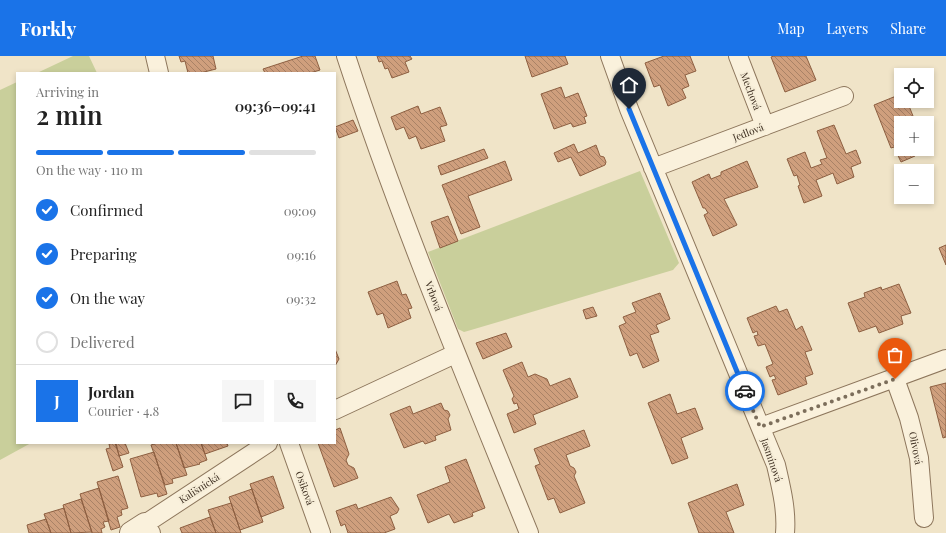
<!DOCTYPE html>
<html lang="en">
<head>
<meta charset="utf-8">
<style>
  body { margin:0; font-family:"Playfair Display",serif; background:#f6f6f6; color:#222; height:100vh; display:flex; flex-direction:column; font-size:15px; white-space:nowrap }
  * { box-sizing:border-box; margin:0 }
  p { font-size:13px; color:#767676 }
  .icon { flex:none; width:22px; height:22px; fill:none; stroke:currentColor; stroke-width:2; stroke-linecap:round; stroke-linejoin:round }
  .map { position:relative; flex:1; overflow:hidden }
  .drawer { position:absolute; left:16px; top:16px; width:320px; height:372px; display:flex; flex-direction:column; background:#fff; border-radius:0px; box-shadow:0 2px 6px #0003 }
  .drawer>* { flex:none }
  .buttons { position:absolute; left:894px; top:12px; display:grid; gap:8px }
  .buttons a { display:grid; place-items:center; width:40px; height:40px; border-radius:0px; background:#fff; box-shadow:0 2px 6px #0003; font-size:20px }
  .pin { position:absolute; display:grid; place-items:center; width:34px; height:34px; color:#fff; margin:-41px -17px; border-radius:50% 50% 50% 0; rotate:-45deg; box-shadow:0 0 4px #0007 }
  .pin .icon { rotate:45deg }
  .courier { position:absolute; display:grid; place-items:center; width:40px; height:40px; margin:-20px; border:3px solid #1a73e8; border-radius:50%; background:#fff; color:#222; box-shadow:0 1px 5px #0007 }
  .head em { font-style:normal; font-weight:600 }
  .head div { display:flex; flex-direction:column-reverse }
  .head { display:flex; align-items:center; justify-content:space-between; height:68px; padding:0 20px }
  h1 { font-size:26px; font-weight:600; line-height:30px }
  .bar { display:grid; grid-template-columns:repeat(4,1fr); gap:6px 4px; align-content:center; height:48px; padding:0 20px }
  .bar i { height:5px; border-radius:3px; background:#e0e0e0 }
  .bar .selected { background:#1a73e8 }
  .bar p { grid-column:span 4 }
  .line { display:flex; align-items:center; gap:10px; padding:0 20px; border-top:1px solid #e0e0e0 }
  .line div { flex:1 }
  .round { display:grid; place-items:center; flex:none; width:42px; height:42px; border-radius:0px; background:#f6f6f6 }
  ol { padding:0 20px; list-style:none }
  li { display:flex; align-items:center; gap:12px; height:44px }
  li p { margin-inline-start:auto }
  li .icon { padding:4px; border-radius:50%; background:#1a73e8; color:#fff; stroke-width:4 }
  li:last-child { color:#767676 }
  li i { width:22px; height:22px; border:2px solid #e0e0e0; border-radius:50% }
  header { display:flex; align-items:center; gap:24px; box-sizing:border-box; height:56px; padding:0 20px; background:#1a73e8; color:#fff }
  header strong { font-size:19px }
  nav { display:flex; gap:22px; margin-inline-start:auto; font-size:14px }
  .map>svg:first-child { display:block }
  .green { fill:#c9cf9b }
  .building { fill:url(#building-back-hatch); stroke:#8d5f41 }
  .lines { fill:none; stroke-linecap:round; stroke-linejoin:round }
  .minor-casing { stroke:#8d765c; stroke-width:20 }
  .tertiary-casing { stroke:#8d765c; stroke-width:24 }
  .minor { stroke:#faf1dc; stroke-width:18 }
  .tertiary { stroke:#faf1dc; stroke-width:22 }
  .done { stroke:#7c6e5b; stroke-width:4; stroke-dasharray:0 7.2 }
  .route { stroke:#1a73e8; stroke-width:5 }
  .labels { text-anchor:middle; stroke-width:4; stroke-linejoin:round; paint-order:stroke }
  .street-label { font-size:10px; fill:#3d2e20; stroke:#f7eed8 }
</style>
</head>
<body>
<header>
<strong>Forkly</strong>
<nav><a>Map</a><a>Layers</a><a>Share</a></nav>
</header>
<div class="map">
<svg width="946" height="477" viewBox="0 0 946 477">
  <defs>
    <pattern id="building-back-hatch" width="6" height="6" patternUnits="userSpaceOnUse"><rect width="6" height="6" fill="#cf9f7d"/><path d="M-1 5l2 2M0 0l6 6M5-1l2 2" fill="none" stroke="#a98266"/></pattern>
  </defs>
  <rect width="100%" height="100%" fill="#f0e4c8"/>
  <!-- green -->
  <path class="green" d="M 73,0 L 89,0 L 97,17 L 37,17 Z
    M 17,26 L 17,387 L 31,387 L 0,404 L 0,34 Z
    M 640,115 L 679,207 L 673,214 L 471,274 L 464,276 L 458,273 L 428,196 Z"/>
  <!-- building -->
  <path class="building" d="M 179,0 L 213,0 L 216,13 L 200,17 L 188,17 L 185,5 L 181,6 Z
    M 303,0 L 315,0 L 320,14 L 310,17 L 265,17 L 263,13 Z
    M 377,0 L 410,0 L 412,3 L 405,6 L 409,16 L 392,22 L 388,12 L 385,13 L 382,5 L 379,6 Z
    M 525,0 L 565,0 L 568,8 L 532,21 Z
    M 664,0 L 690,0 L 696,15 L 685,19 L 689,30 L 682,33 L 686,42 L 668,50 L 660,29 L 654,31 L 645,7 Z
    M 774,0 L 806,0 L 816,24 L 785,36 L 771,1 Z
    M 561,31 L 565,42 L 578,37 L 587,60 L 584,61 L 586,67 L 573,71 L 571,67 L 554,73 L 541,38 Z
    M 901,38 L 901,45 L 907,45 L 913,60 L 899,66 L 901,71 L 901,93 L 913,93 L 915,100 L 901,106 L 894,91 L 891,92 L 874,49 Z
    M 418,50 L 421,58 L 440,51 L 447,69 L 440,71 L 445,85 L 421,93 L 416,80 L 409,83 L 404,71 L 396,74 L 391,61 Z
    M 353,64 L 358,75 L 339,82 L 335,71 Z
    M 834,69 L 846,98 L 856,94 L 861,107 L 851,111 L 854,121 L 837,128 L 833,117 L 816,124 L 822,140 L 804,147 L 798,130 L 800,129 L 797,119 L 794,120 L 787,103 L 805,96 L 811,112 L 822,108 L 820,104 L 827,102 L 817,75 Z
    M 574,88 L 578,97 L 596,89 L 600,100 L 604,101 L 606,106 L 605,109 L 580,120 L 571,101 L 558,106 L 554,97 Z
    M 484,93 L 488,102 L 441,119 L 438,110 Z
    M 505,105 L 512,124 L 468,140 L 480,171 L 461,178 L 442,129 Z
    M 747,105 L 758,131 L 724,143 L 737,169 L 713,180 L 704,159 L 708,157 L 705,152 L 703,152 L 692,126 L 709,118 L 711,123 L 721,119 L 721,116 Z
    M 448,160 L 458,185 L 440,192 L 431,166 Z
    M 946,189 L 946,209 L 939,192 Z
    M 397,225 L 402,239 L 406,238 L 412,252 L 408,253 L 411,262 L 388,272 L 383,257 L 377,259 L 368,236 Z
    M 899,228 L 911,257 L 901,260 L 903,268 L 879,277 L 876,270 L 859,276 L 848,247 L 865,241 L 864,237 L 881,231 L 882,234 Z
    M 660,237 L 670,263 L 656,269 L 659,276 L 650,279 L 659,305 L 643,312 L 637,297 L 630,300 L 619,270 L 626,267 L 623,261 L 636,256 L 632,247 Z
    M 776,250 L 779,256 L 787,253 L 796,274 L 802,270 L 812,294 L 805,296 L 813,318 L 805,321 L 807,328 L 778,339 L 772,324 L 776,323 L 774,319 L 770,321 L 766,311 L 773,308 L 765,288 L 758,290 L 754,280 L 758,279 L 757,275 L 753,277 L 747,262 Z
    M 593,251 L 597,260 L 586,263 L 583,254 Z
    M 506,277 L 512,291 L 483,303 L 476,287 Z
    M 335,293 L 339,303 L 335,310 Z
    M 522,306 L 528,321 L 535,318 L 547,323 L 550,330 L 570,322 L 578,341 L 533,359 L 536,368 L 514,377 L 507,358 L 519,353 L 517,347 L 514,348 L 512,343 L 514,340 L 503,314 Z
    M 946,327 L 946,381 L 943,382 L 930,331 Z
    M 670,338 L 677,358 L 695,352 L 703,373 L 681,382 L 688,402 L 672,408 L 648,347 Z
    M 441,347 L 444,354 L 448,355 L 450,359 L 448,363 L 451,374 L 435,380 L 436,384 L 425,388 L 423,385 L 404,392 L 390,358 L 410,350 L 413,358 Z
    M 340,372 L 349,398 L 346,404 L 348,409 L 354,412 L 358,422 L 334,431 L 318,387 L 335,387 L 335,374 Z
    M 584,374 L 590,390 L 566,399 L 570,410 L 574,412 L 576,416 L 574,420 L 585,447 L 560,457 L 554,442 L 548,444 L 535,410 L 540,408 L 534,393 Z
    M 115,387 L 123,411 L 113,415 L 106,393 L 110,392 L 109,388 Z
    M 116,387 L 125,387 L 129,397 L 119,400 Z
    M 158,387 L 176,387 L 187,419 L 172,423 L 173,427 L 165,429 L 151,389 Z
    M 176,387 L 201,387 L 207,404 L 199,407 L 200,408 L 184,412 Z
    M 201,387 L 227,387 L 228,390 L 205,398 Z
    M 154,396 L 167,438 L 158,441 L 157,437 L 141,441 L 130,403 Z
    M 466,403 L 485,452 L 472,457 L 473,460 L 454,467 L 449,458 L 428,467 L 417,439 L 450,426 L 445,411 Z
    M 118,420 L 128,452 L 121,454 L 122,459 L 117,461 L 120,471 L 111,474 L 97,426 Z
    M 273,420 L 284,452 L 261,461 L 250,428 Z
    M 737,428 L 744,449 L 726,456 L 734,477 L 699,477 L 688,447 Z
    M 99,432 L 109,465 L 103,466 L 105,471 L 101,473 L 102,477 L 92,477 L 80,438 Z
    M 252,433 L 263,466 L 240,474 L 229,441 Z
    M 391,441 L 399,453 L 397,457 L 390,460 L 395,473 L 384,477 L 348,477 L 345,468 L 341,470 L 336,455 L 356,448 L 358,453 Z
    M 81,443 L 92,476 L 71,477 L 63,449 Z
    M 231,447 L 241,477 L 216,477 L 208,454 Z
    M 64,452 L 71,477 L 51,477 L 44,458 Z
    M 210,461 L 216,477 L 182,477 L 180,472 Z
    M 46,463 L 51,477 L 29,477 L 27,469 Z"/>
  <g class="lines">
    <!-- minor casing -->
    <g class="minor-casing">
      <path id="minor" d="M 155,0 L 159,17
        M 346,0 C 399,162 465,319 529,477
        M 610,0 L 629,53 L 776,409 C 781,431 787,454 785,477
        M 738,0 L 765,70
        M 653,112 L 844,40
        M 895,323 L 909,362 L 919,402 L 924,462
        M 335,354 L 455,298
        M 761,371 L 946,303
        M 289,387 L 321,477
        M 151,477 L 145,468 L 268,387"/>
    </g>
    <!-- tertiary casing -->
    <g class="tertiary-casing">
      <path id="tertiary" d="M 131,477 L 145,468"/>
    </g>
    <!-- minor -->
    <use href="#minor" class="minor"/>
    <!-- tertiary -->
    <use href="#tertiary" class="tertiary"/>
  </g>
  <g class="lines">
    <!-- done -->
    <path class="done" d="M 745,335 L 760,371 L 895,323"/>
    <!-- route -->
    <path class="route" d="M 629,53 L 745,335"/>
  </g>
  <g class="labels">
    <!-- street labels -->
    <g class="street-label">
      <text transform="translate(751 35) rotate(69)" y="4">Mechová</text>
      <text transform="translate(748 76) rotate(-21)" y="4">Jedlová</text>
      <text transform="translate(434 240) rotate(69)" y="4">Vrbová</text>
      <text transform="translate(916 392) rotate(79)" y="4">Olivová</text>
      <text transform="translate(772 404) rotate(71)" y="4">Jasmínová</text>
      <text transform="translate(199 432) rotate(-33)" y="4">Kališnická</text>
      <text transform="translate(305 432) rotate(70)" y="4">Osiková</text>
    </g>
  </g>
</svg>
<div class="buttons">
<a><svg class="icon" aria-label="locate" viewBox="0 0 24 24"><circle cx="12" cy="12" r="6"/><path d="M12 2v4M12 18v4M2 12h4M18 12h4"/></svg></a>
<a>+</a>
<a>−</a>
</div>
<div class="pin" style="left:895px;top:323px;background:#ea580c"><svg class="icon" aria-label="bag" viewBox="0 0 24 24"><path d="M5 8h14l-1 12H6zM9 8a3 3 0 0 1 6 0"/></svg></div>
<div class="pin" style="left:629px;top:53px;background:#1f2937"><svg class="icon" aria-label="home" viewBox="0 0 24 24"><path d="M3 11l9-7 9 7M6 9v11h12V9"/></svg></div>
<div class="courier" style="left:745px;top:335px"><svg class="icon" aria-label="car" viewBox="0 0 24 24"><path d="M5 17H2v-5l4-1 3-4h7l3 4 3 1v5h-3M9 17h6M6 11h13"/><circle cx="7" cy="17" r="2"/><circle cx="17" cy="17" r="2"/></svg></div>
<section class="drawer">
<div class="head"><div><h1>2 min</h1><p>Arriving in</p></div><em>09:36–09:41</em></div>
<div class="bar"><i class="selected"></i><i class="selected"></i><i class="selected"></i><i></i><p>On the way · 110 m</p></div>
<ol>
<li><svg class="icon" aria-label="check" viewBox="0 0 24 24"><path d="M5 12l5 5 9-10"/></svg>Confirmed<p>09:09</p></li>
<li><svg class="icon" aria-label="check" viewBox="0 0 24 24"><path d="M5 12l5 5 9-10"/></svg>Preparing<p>09:16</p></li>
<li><svg class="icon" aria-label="check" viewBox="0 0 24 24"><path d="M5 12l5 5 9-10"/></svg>On the way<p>09:32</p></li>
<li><i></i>Delivered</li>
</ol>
<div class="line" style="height:72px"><b class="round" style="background:#1a73e8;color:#fff">J</b><div><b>Jordan</b><p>Courier · 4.8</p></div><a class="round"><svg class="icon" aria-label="chat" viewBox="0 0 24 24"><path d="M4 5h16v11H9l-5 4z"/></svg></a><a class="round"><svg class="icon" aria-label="phone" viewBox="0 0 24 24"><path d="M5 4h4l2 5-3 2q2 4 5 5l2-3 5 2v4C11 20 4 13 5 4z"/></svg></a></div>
</section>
</div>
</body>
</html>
